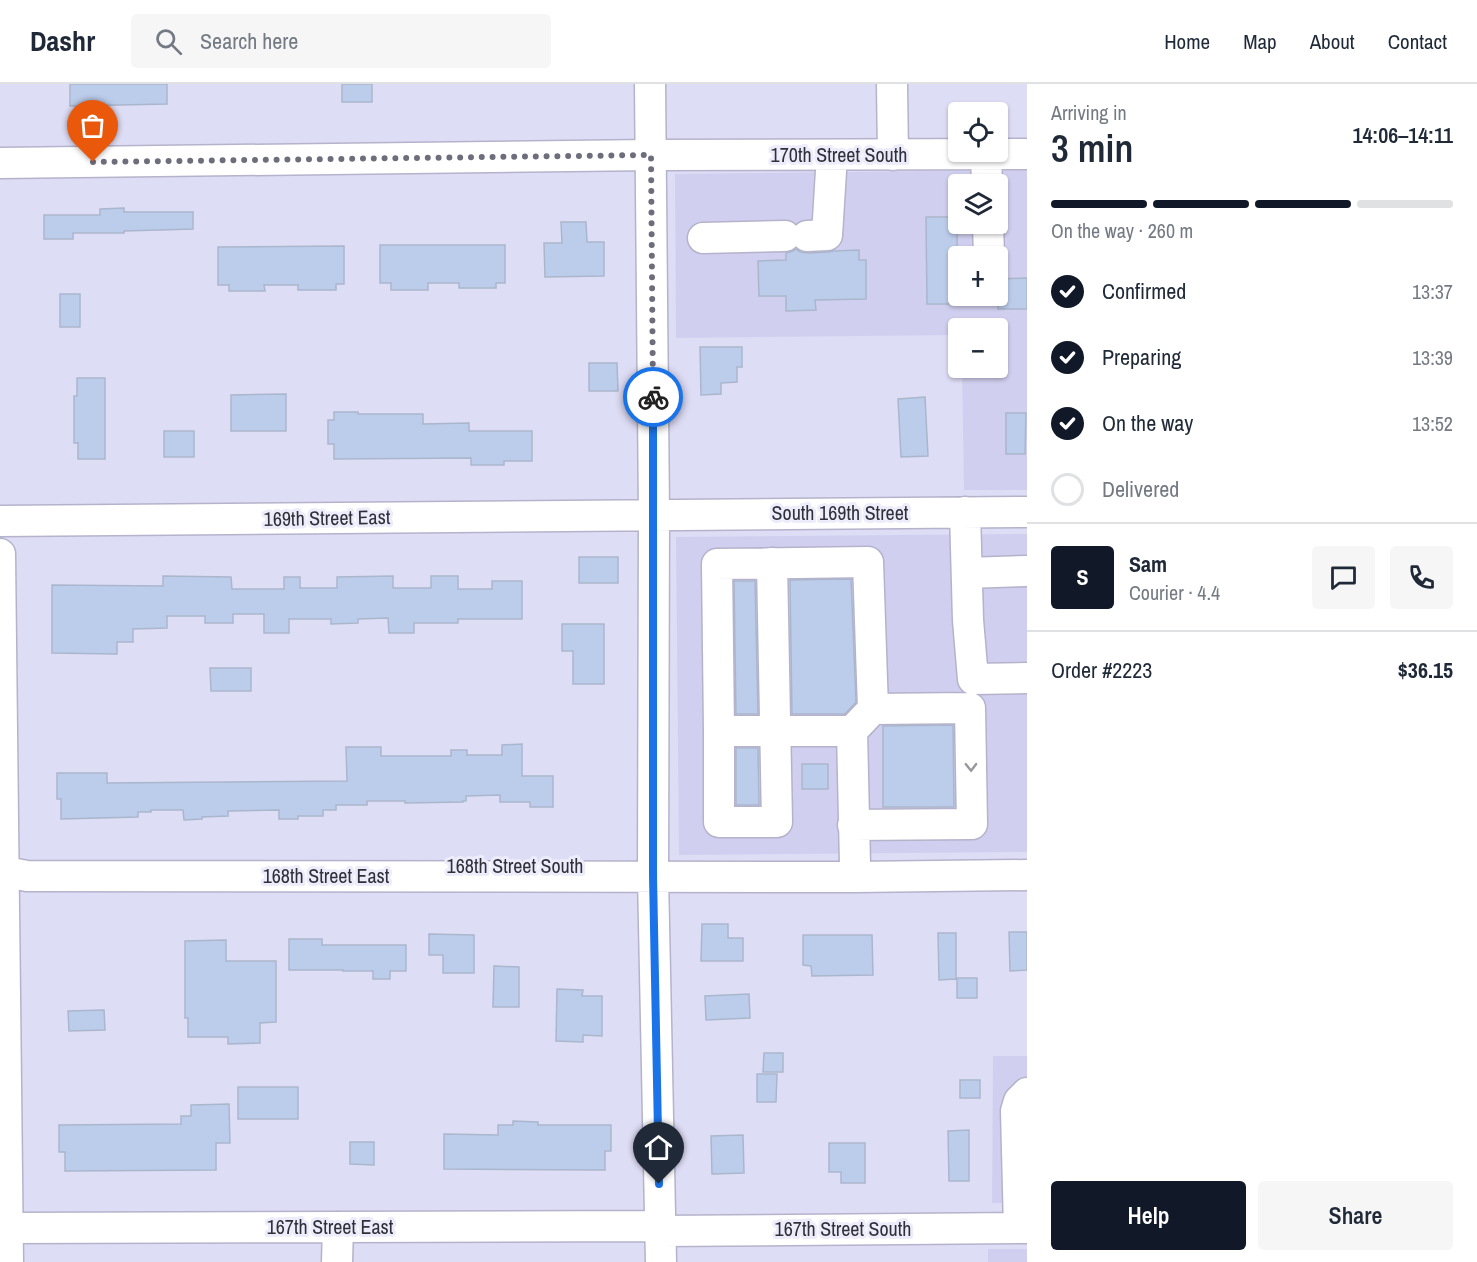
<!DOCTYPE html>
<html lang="en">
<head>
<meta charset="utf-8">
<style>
  body { margin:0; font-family:"Archivo Narrow",sans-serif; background:#f6f6f7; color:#1f2937; height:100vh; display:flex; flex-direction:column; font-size:22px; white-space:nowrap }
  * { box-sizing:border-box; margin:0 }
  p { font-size:20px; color:#747a83 }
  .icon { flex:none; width:33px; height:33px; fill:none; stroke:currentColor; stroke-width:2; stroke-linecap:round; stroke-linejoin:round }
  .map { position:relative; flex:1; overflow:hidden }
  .side { display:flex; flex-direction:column; background:#fff; width:450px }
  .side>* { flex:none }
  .tools { position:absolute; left:948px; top:18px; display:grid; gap:12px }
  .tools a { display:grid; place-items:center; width:60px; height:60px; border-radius:6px; background:#fff; box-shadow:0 2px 4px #0004; font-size:30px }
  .pin { position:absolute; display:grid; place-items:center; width:51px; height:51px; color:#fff; margin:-62px -26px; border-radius:50% 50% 50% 0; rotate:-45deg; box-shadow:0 0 6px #0007 }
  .pin .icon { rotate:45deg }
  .courier { position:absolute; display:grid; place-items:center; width:60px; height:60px; margin:-30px; border:4px solid #1a73e8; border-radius:50%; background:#fff; color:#222; box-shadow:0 2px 8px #0007 }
  .head em { font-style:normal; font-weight:600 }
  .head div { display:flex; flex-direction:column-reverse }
  .head { display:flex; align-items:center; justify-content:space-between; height:102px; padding:0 24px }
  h1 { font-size:39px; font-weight:600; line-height:45px }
  .bar { display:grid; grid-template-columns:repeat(4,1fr); gap:9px 6px; align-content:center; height:72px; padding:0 24px }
  .bar i { height:8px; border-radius:4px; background:#e0e1e3 }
  .bar .active { background:#111827 }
  .bar p { grid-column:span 4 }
  .line { display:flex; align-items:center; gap:15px; padding:0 24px; border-top:2px solid #e0e1e3 }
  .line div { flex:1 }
  .round { display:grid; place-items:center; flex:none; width:63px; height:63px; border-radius:6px; background:#f6f6f7 }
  ol { padding:0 24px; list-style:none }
  li { display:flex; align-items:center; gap:18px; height:66px }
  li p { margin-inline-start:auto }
  li .icon { padding:6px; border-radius:50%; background:#111827; color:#fff; stroke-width:4 }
  li:last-child { color:#747a83 }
  li i { width:33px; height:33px; border:3px solid #e0e1e3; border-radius:50% }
  .action { display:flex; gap:12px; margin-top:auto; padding:12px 24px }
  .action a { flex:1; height:69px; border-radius:6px; background:#111827; color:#fff; font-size:24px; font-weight:600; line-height:69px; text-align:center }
  .action a+a { background:#f6f6f7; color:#1f2937 }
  header { display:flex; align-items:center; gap:36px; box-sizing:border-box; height:84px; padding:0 30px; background:#fff; border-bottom:2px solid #e0e1e3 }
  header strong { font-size:28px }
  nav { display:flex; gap:33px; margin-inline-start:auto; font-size:21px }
  .search { width:420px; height:54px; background:#f6f6f7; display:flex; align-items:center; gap:15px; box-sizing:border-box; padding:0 21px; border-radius:6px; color:#747a83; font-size:22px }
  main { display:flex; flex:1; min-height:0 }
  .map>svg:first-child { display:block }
  .built { fill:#d0cfef; fill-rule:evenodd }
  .building { fill:#bccdec; stroke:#aab6cc; stroke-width:1.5 }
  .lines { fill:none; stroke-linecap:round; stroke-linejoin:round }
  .minor-casing { stroke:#b4b3cb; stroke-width:33 }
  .minor { stroke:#fff; stroke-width:30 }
  .oneway { stroke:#98989c }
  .done { stroke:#6d6d7c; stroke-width:6; stroke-dasharray:0 10.8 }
  .route { stroke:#1a73e8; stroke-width:8 }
  .labels { text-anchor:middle; stroke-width:6; stroke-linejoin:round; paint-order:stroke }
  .street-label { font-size:20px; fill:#30303a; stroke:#ececfb }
</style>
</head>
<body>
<header>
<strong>Dashr</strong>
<div class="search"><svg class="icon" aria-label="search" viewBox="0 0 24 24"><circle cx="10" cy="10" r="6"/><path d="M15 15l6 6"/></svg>Search here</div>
<nav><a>Home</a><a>Map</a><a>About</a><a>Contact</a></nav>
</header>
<main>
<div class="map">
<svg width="1027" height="1178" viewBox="0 0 1027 1178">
  <rect width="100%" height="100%" fill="#deddf6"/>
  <!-- built -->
  <path class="built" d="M 1027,86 L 1027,406 L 964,406 L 962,284 L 998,284 L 998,244 L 958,244 L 958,251 L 676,254 L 675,90 ZM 958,100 L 998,100 L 998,140 L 958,140 ZM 958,172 L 998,172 L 998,212 L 958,212 Z
    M 1027,450 L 1027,768 L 679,771 L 676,453 Z
    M 993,972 L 1027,972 L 1027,1119 L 992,1119 Z
    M 988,1165 L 1027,1165 L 1027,1178 L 988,1178 Z"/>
  <!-- building -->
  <path class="building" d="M 70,0 L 167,0 L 167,20 L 70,22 Z
    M 342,0 L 372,0 L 372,18 L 342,18 Z
    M 124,124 L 124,128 L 193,128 L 193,145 L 124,147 L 124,149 L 73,149 L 73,155 L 44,155 L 44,131 L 100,131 L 100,125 Z
    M 926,133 L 957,133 L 957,220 L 927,220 Z
    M 561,138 L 586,138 L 587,158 L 604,158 L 604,192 L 545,193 L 544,159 L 562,159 Z
    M 380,161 L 505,161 L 505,199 L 496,199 L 496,204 L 459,204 L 459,199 L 428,199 L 428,206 L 391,206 L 391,199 L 380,199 Z
    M 344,162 L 344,200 L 336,200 L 336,206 L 298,206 L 298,201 L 264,201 L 265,207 L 229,207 L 229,201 L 218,201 L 218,163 Z
    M 796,165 L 800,168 L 808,169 L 828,168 L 834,167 L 859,166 L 859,176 L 866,176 L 866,215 L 815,216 L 816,226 L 786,227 L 786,212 L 759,212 L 758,177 L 786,176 L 786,169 L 793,167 Z
    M 1027,194 L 1027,225 L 998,225 L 998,195 Z
    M 60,210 L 80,210 L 80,243 L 60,243 Z
    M 700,263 L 742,263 L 742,283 L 737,283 L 737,298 L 721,299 L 721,310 L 701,311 Z
    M 589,279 L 617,279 L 618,307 L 589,307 Z
    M 77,294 L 105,294 L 105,375 L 78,375 L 78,359 L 74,359 L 74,312 L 77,312 Z
    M 286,310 L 286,347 L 231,347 L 231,311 Z
    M 925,313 L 928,372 L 901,373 L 898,315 Z
    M 334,328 L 358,328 L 358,330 L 423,330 L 423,340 L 469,339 L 469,347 L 532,347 L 532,377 L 504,377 L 504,381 L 471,381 L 471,374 L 334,375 L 334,360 L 328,360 L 328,336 L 334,336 Z
    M 1006,329 L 1026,329 L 1025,370 L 1006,370 Z
    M 164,347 L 194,347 L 194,373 L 164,373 Z
    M 579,473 L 618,473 L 618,499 L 579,499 Z
    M 163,492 L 231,493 L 232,505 L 284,505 L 284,493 L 300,493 L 300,504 L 337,504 L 337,493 L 393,492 L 393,504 L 431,504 L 431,492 L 458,492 L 458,505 L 492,505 L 492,497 L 522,497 L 522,535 L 458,535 L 458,539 L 414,539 L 414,549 L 389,549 L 388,534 L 358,535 L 358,539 L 331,540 L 331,535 L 289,535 L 289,549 L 264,549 L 264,530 L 233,530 L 233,539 L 205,539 L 205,532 L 167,532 L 167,544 L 133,545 L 133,558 L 117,558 L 117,570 L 52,569 L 52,501 L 163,502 Z
    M 851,495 L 856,618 L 845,630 L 792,630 L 790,496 Z
    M 734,497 L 755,497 L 758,630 L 736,630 Z
    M 562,540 L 604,540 L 604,600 L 573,600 L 573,567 L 562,567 Z
    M 210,584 L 251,584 L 251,607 L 211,607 Z
    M 953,641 L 954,723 L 883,723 L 883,642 Z
    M 522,660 L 522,692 L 553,692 L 553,723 L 530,723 L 530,718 L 500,718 L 500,711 L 466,712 L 466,717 L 463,717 L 463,718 L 405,719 L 405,717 L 367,717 L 367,721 L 336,721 L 336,726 L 323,726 L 323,732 L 298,732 L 298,735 L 279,735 L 279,726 L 228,727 L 228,732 L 202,733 L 202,735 L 184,736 L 183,726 L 151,726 L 151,728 L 138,728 L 138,733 L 61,735 L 61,715 L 57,715 L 57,689 L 107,689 L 107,699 L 347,697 L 346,663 L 381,663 L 381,672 L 451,672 L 451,666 L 467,666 L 467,671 L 502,671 L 502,661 Z
    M 736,664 L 758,664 L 759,721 L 736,721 Z
    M 802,680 L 828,680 L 828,705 L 802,705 Z
    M 702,840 L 728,840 L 728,854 L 743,854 L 743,877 L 701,877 Z
    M 1009,848 L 1027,848 L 1027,886 L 1010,887 Z
    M 938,849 L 956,849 L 956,895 L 939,896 Z
    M 429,850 L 474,851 L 474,889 L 443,889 L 443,871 L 429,871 Z
    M 803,851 L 872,851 L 873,891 L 812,892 L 811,882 L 803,881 Z
    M 289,855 L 322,855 L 322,861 L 406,861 L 406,887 L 390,887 L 390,895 L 373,895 L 373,887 L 343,887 L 343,886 L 289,886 Z
    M 226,856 L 226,877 L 276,877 L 276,938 L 260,939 L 260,959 L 228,960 L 228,953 L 188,953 L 188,934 L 185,934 L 185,857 Z
    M 494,882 L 519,883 L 519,923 L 493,923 Z
    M 957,894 L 977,894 L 977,914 L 957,914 Z
    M 557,905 L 583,906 L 582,912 L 602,912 L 602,952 L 583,951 L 583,958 L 556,957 Z
    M 749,910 L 750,934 L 706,936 L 705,912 Z
    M 104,926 L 105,946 L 69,947 L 68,927 Z
    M 764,969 L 783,969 L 783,988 L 763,988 Z
    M 757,990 L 777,990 L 776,1018 L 757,1018 Z
    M 960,996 L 980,996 L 980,1014 L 960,1014 Z
    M 238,1003 L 298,1003 L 298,1035 L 238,1035 Z
    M 229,1020 L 230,1059 L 216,1059 L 216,1086 L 65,1087 L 65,1068 L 59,1068 L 59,1041 L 181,1040 L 181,1032 L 191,1032 L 191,1021 Z
    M 513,1037 L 538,1038 L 538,1041 L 611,1041 L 611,1067 L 605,1067 L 605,1086 L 444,1085 L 444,1050 L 498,1051 L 498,1041 L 513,1041 Z
    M 969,1046 L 969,1097 L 949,1097 L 948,1047 Z
    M 743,1051 L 744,1089 L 712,1090 L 711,1052 Z
    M 350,1058 L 374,1058 L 374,1081 L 350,1080 Z
    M 829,1059 L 865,1059 L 865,1099 L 841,1099 L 841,1088 L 829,1088 Z"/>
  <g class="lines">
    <!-- minor casing -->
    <g class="minor-casing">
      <path id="minor" d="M 650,0 L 654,431 L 653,792 L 661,1178
        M 892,0 L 893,71
        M 986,70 L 987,100
        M 0,79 L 651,71 L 1027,70
        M 988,140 L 989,172
        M 807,152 L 827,151 L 832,71
        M 703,154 L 785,152
        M 965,428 L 968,536 L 973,595 L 1027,594
        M 0,437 L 1027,428
        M 0,470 L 8,1178
        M 967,489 L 1027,487
        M 719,647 L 719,738 L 777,738 L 772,479
        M 852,647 L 855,780
        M 853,741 L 972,740 L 970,624 L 873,625 L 852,647 L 719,647 L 717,480 L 868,478 L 873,625
        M 0,787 L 27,792 L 855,793 L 1027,791
        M 1019,1144 L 1016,1027 L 1019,1017 L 1027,1009
        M 0,1148 L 8,1144 L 650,1142 L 660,1147 L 1027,1144
        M 337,1178 L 338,1143"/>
    </g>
    <!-- minor -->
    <use href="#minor" class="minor"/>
  </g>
  <!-- one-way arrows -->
  <defs><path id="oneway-chevron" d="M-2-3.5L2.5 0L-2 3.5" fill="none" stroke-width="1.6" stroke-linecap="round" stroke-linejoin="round" transform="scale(1.5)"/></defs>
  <use class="oneway" href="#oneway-chevron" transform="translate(971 683) rotate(89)"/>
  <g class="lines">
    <!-- done -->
    <path class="done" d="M 93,78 L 651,71 L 653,313"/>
    <!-- route -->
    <path class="route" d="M 653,313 L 653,792 L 659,1100"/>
  </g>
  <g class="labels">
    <!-- street labels -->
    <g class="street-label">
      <text x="839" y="78">170th Street South</text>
      <text x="840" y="436">South 169th Street</text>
      <text transform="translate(327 434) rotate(-1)" y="7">169th Street East</text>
      <text x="515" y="789">168th Street South</text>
      <text x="326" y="799">168th Street East</text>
      <text x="330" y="1150">167th Street East</text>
      <text x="843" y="1152">167th Street South</text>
    </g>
  </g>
</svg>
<div class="tools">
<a><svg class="icon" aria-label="locate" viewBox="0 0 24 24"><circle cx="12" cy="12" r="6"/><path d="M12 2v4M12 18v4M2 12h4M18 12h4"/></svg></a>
<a><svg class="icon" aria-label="layers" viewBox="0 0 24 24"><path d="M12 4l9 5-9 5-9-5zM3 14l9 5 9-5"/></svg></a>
<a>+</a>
<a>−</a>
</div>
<div class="pin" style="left:93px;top:78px;background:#ea580c"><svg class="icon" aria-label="bag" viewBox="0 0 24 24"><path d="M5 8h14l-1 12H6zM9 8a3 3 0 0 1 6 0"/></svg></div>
<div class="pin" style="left:659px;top:1100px;background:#1f2937"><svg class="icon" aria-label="home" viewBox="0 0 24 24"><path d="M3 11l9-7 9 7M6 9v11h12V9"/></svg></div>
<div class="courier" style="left:653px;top:313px"><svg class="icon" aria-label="bike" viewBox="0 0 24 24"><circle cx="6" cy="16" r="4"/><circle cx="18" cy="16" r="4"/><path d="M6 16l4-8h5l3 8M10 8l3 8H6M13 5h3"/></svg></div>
</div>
<section class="side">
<div class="head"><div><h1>3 min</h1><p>Arriving in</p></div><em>14:06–14:11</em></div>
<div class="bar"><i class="active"></i><i class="active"></i><i class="active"></i><i></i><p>On the way · 260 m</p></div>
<ol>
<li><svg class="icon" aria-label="check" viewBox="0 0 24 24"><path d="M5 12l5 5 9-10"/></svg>Confirmed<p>13:37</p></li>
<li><svg class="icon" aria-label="check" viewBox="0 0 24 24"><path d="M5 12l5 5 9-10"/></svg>Preparing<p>13:39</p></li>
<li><svg class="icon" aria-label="check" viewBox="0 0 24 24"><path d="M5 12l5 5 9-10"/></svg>On the way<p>13:52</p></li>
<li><i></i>Delivered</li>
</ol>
<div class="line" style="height:108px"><b class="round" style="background:#111827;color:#fff">S</b><div><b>Sam</b><p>Courier · 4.4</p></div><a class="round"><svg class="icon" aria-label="chat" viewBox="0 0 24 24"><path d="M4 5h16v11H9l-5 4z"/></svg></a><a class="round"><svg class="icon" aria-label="phone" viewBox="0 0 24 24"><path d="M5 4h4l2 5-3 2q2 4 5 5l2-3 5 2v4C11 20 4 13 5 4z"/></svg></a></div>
<div class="line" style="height:78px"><div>Order #2223</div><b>$36.15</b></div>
<div class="action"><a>Help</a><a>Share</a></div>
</section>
</main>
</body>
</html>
